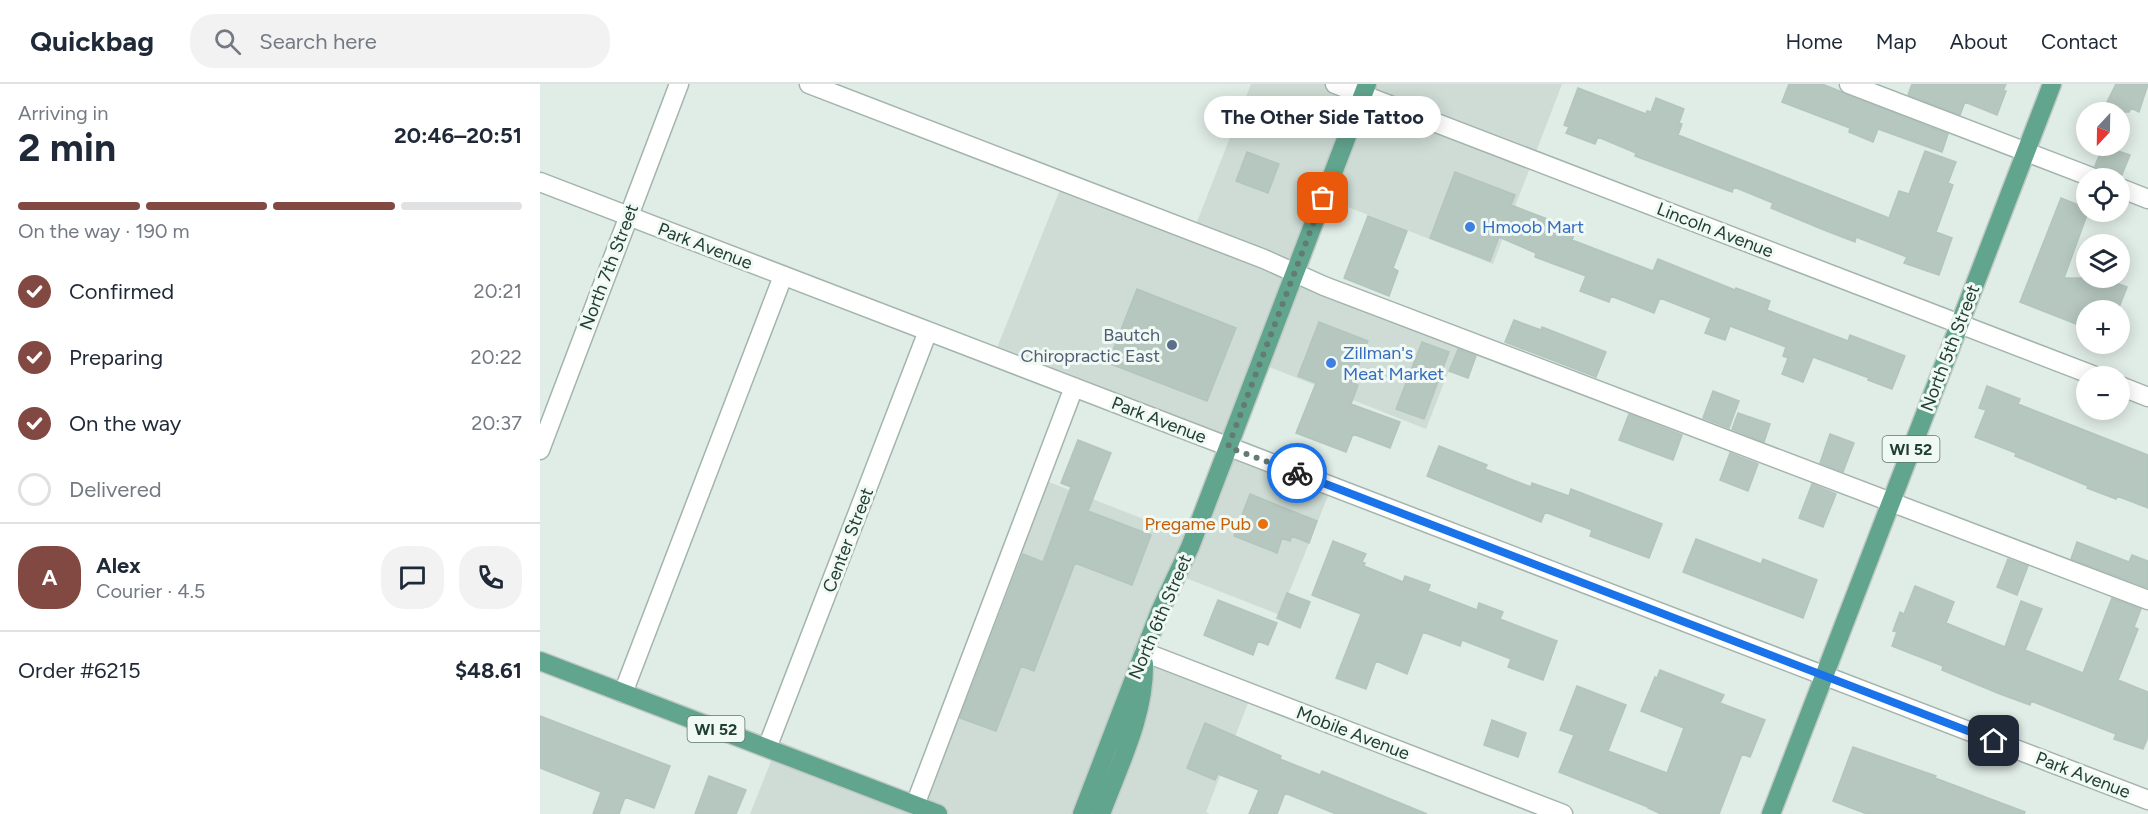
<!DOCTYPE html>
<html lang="en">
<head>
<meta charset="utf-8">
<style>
  body { margin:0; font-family:Figtree,sans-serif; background:#f2f2f3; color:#1f2937; height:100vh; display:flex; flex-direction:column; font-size:22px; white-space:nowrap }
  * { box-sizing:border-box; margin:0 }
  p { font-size:20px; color:#747a83 }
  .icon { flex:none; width:33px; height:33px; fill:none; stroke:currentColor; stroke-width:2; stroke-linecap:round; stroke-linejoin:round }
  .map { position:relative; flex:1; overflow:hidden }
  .panel { display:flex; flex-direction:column; background:#fff; width:540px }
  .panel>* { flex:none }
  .needle { width:39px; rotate:202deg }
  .controls { position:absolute; left:1536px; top:18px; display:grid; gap:12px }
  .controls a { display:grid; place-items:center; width:54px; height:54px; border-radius:50%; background:#fff; box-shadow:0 3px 15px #0003; font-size:30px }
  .pin { position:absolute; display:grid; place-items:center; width:51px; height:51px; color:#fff; margin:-26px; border-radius:12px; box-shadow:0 3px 9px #0006 }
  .courier { position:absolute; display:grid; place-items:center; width:60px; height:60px; margin:-30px; border:4px solid #1a73e8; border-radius:50%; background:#fff; color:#222; box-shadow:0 2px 8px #0007 }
  .bubble { position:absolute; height:42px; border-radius:21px; background:#fff; box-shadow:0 3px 15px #0003; font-size:20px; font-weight:700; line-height:42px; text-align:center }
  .overview em { font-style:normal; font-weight:700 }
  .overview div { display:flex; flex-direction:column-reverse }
  .overview { display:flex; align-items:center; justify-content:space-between; height:102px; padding:0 18px }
  h1 { font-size:39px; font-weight:700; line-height:45px }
  .bar { display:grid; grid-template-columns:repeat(4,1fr); gap:9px 6px; align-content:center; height:72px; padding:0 18px }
  .bar i { height:8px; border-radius:4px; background:#e0e1e3 }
  .bar .current { background:#824842 }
  .bar p { grid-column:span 4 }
  .line { display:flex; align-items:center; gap:15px; padding:0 18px; border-top:2px solid #e0e1e3 }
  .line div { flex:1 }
  .round { display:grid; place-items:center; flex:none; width:63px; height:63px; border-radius:24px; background:#f2f2f3 }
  ol { padding:0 18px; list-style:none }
  li { display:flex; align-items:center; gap:18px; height:66px }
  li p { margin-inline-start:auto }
  li .icon { padding:6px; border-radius:50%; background:#824842; color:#fff; stroke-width:4 }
  li:last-child { color:#747a83 }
  li i { width:33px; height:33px; border:3px solid #e0e1e3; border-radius:50% }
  header { display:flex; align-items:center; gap:36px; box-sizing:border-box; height:84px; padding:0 30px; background:#fff; border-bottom:2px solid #e0e1e3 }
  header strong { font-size:28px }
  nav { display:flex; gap:33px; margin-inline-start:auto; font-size:21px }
  .search { width:420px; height:54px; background:#f2f2f3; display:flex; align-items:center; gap:15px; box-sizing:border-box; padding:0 21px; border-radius:24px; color:#747a83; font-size:22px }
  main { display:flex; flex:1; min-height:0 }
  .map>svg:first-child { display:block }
  .built { fill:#cedcd5 }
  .building { fill:#b5c7bf; stroke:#b2c6bd; stroke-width:1.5 }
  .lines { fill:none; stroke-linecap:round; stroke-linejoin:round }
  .minor-casing { stroke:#a3b4ad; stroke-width:21 }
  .major-casing { stroke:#c1c9c6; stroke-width:21 }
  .minor { stroke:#fff; stroke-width:18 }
  .major { stroke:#61a58f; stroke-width:18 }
  .done { stroke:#637b72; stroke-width:6; stroke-dasharray:0 10.8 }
  .route { stroke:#1a73e8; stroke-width:8 }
  .shop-dot { fill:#3f7fe0; stroke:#f1f9f4; stroke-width:2 }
  .service-dot { fill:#5c6f8a; stroke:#f1f9f4; stroke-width:2 }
  .food-dot { fill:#e8710a; stroke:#f1f9f4; stroke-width:2 }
  .labels { text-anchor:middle; stroke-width:6; stroke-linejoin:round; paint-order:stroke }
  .shield { fill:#f1f9f4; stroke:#5f766e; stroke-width:1.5 }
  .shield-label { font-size:16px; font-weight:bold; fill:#203e34 }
  .shop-label { font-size:18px; fill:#366cbe; stroke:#f1f9f4; text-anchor:start }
  .street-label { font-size:18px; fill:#203e34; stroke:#f1f9f4 }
  .service-label { font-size:18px; fill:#4e5e75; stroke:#f1f9f4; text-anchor:end }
  .food-label { font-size:18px; fill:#c56008; stroke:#f1f9f4; text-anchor:end }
</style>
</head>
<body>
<header>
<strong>Quickbag</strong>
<div class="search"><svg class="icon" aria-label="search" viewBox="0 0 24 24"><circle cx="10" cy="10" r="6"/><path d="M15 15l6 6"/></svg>Search here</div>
<nav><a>Home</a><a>Map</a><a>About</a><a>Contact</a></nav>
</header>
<main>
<section class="panel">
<div class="overview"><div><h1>2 min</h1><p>Arriving in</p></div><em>20:46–20:51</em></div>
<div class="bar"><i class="current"></i><i class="current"></i><i class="current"></i><i></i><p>On the way · 190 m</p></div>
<ol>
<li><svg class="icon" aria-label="check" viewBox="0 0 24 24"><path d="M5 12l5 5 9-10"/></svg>Confirmed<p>20:21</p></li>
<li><svg class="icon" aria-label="check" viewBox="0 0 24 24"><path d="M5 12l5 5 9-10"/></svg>Preparing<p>20:22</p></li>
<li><svg class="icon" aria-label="check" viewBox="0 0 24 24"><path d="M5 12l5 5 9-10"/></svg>On the way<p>20:37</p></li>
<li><i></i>Delivered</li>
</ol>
<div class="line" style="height:108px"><b class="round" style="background:#824842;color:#fff">A</b><div><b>Alex</b><p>Courier · 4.5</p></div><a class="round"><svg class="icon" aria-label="chat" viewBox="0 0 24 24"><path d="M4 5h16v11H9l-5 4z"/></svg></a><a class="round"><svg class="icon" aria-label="phone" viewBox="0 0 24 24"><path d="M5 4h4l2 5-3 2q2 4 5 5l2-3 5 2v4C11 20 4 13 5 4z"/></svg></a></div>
<div class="line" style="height:78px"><div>Order #6215</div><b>$48.61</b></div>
</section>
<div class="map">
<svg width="1608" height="730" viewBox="0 0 1608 730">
  <rect width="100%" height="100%" fill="#e0ece6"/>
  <!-- built -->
  <path class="built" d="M 711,0 L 1022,0 L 953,180 L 785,114 L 755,190 L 921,255 L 886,345 L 722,280 L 689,367 L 790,407 L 740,531 L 638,491 L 606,572 L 710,614 L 666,728 L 670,730 L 210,730 L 235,667 L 376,720 L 504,396 L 652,454 L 688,367 L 453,274 L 523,98 L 653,148 Z"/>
  <!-- building -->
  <path class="building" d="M 1249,0 L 1282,0 L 1408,50 L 1402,68 L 1338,45 L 1333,58 L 1309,48 L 1310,44 L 1242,18 Z
    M 1372,0 L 1466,0 L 1463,7 L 1466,7 L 1457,31 L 1425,18 L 1420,31 L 1368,11 Z
    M 1576,0 L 1608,0 L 1599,28 L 1591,24 L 1589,28 L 1564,28 L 1568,18 L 1567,18 Z
    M 1038,4 L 1106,30 L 1107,27 L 1111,28 L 1116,14 L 1144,25 L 1139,39 L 1142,40 L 1138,51 L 1349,134 L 1359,107 L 1369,110 L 1385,67 L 1416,78 L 1408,99 L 1413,101 L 1396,148 L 1412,154 L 1399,191 L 1364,179 L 1367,173 L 1316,153 L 1315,158 L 1284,146 L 1231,124 L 1233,119 L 1194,103 L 1192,108 L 1095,72 L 1096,69 L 1058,53 L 1055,60 L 1026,49 L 1029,43 L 1024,41 Z
    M 1563,62 L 1590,71 L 1581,93 L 1563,87 L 1555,82 Z
    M 707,68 L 739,80 L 728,109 L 696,97 Z
    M 915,88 L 975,111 L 971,121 L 1036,146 L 1032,156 L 1113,187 L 1118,175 L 1195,206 L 1196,204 L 1230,217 L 1227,226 L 1308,257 L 1310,251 L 1365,272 L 1352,305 L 1328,296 L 1329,294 L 1273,273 L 1263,298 L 1242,290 L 1248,274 L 1243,272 L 1246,263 L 1190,242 L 1185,256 L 1165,249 L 1171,234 L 1120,214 L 1114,229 L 1071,212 L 1069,218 L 1040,207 L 1046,192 L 995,173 L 996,169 L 959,153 L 950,177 L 890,154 Z
    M 1521,114 L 1546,124 L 1546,128 L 1548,128 L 1524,194 L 1562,194 L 1587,203 L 1578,226 L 1546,226 L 1546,244 L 1480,218 Z
    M 828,132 L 867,147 L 853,184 L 858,187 L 849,212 L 804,194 Z
    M 597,205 L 696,244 L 667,317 L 568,279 Z
    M 974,236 L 1001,246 L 1002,243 L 1066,268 L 1056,293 L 965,258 Z
    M 779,238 L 828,257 L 812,298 L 818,301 L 811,320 L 860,338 L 850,364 L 813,350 L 806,368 L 756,349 L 776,299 L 758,292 Z
    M 882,258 L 909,268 L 884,335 L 856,325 Z
    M 918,265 L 936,272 L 928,294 L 909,287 Z
    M 1447,302 L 1480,315 L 1478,320 L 1608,371 L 1608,424 L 1577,412 L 1576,415 L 1547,404 L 1548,402 L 1475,372 L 1476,369 L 1435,353 L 1446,326 L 1439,324 Z
    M 1173,307 L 1199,317 L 1189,344 L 1163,334 Z
    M 1198,329 L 1230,340 L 1224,358 L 1192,345 Z
    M 1089,330 L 1142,351 L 1133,376 L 1079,356 Z
    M 1290,350 L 1314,359 L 1303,388 L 1280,379 Z
    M 538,356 L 571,369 L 548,427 L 611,451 L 592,501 L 535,479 L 494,587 L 481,582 L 456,647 L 420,634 L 483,470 L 503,478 L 531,403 L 521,399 Z
    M 899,362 L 947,381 L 945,385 L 991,403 L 992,399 L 1029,412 L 1031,405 L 1122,440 L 1109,474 L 1050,452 L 1052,446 L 1005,428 L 1001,438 L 887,392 Z
    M 1190,369 L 1218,380 L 1208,407 L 1180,396 Z
    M 1272,400 L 1296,410 L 1283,443 L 1259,434 Z
    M 710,410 L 777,437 L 769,459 L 752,452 L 750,457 L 742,454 L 737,469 L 694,452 Z
    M 1156,455 L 1221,480 L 1223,475 L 1277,496 L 1263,534 L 1143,488 Z
    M 793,457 L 826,470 L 822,478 L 825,479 L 824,482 L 863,498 L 865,492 L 890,501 L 888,507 L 937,526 L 939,519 L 963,528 L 960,535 L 1017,557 L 1003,596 L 968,583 L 971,575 L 922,556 L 920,562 L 883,548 L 867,590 L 836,577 L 826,605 L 796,594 L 821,530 L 772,511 Z
    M 1537,458 L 1589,478 L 1592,471 L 1608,477 L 1608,504 L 1531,475 Z
    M 1468,475 L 1488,482 L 1477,511 L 1457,503 Z
    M 1375,502 L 1414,518 L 1406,539 L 1465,563 L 1481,517 L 1502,525 L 1485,566 L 1543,589 L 1572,514 L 1601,525 L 1594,543 L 1598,545 L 1578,596 L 1608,608 L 1608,653 L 1603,665 L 1574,655 L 1576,650 L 1491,617 L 1490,621 L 1460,610 L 1402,586 L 1403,582 L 1352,562 L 1357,548 L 1353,547 L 1360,528 L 1364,530 Z
    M 747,509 L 770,518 L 760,544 L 737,534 Z
    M 678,516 L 737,539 L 728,561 L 718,557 L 713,571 L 664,551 Z
    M 1120,586 L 1184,611 L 1180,619 L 1225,636 L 1210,673 L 1202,670 L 1179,730 L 1121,730 L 1108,724 L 1108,723 L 1019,688 L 1034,651 L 1020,646 L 1037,602 L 1086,621 L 1068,667 L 1127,689 L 1144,644 L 1101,627 L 1115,593 L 1117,594 Z
    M 0,632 L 130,682 L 114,724 L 85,713 L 79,730 L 53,730 L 61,708 L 0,684 Z
    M 952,636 L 986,649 L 978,673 L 944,661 Z
    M 665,639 L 741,672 L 740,675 L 780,691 L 782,687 L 887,730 L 796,730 L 745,709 L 737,730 L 709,730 L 719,706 L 678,690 L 675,696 L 647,684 Z
    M 1313,663 L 1396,692 L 1395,694 L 1485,728 L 1484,730 L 1327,730 L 1293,717 Z
    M 169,692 L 206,706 L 196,730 L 155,730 Z"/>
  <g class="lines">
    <!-- minor casing -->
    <g class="minor-casing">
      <path id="minor" d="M 269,0 L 724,175 L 784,202 L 1608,516
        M 795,0 L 1555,292
        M 1309,0 L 1554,94
        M 0,98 L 1608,716
        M 1580,104 L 1608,115
        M 1580,302 L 1608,313
        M 0,366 L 139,0
        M 604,568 L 1023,730
        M 83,609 L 243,192
        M 227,664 L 388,247
        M 375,721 L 534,303"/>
    </g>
    <!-- major casing -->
    <g class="major-casing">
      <path id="major" d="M 0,577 L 398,730
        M 542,730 L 620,527 L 650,463 L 827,0
        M 561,730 C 579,681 605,632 604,579
        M 1231,730 L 1512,0"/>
    </g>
    <!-- minor -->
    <use href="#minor" class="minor"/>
    <!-- major -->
    <use href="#major" class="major"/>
  </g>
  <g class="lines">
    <!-- done -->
    <path class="done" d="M 757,389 L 688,363 L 783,114"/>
    <!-- route -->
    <path class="route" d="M 757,389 L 1454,657"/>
  </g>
  <!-- markers -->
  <g class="shop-dot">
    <circle cx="930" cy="143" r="6"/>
    <circle cx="791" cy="279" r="6"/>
  </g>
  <circle class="service-dot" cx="632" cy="261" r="6"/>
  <circle class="food-dot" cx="723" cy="440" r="6"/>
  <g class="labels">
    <!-- shield labels -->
    <g class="shield">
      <rect x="1342.5" y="352" width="57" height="26" rx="4.5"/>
      <rect x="147.5" y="632" width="57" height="26" rx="4.5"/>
    </g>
    <g class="shield-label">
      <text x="1371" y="371">WI 52</text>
      <text x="176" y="651">WI 52</text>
    </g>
    <!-- shop labels -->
    <g class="shop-label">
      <text x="942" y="149">Hmoob Mart</text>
      <text x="803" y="275">Zillman's<tspan x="803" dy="21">Meat Market</tspan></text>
    </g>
    <!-- street labels -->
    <g class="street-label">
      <text transform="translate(1175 146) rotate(21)" y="6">Lincoln Avenue</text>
      <text transform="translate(165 162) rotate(21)" y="6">Park Avenue</text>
      <text transform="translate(69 183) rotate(-69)" y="6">North 7th Street</text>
      <text transform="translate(1410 264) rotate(-69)" y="6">North 5th Street</text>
      <text transform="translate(619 336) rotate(21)" y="6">Park Avenue</text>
      <text transform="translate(308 456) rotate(-69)" y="6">Center Street</text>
      <text transform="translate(620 533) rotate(-67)" y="6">North 6th Street</text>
      <text transform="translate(813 649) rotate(21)" y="6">Mobile Avenue</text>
      <text transform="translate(1543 691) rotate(21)" y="6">Park Avenue</text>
    </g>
    <!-- service labels -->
    <g class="service-label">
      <text x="620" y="257">Bautch<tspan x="620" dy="21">Chiropractic East</tspan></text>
    </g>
    <!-- food labels -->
    <g class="food-label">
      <text x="711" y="446">Pregame Pub</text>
    </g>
  </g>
</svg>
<div class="controls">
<a><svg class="needle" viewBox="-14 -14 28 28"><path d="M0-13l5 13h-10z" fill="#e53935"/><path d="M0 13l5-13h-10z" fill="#747a83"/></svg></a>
<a><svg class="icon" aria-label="locate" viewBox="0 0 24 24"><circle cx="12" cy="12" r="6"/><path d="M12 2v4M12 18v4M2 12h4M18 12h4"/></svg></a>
<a><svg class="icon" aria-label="layers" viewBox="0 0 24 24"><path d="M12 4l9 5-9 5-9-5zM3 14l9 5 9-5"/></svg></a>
<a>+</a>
<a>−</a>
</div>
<div class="pin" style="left:783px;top:114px;background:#ea580c"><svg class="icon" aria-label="bag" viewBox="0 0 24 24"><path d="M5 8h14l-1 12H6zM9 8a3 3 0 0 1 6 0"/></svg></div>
<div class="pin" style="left:1454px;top:657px;background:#1f2937"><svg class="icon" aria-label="home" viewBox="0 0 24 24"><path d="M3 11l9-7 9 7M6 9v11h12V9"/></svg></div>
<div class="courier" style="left:757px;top:389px"><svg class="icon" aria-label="bike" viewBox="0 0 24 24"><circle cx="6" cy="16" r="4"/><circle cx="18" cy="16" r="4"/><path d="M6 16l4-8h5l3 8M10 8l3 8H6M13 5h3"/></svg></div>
<div class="bubble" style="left:664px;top:12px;width:237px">The Other Side Tattoo</div>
</div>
</main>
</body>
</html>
